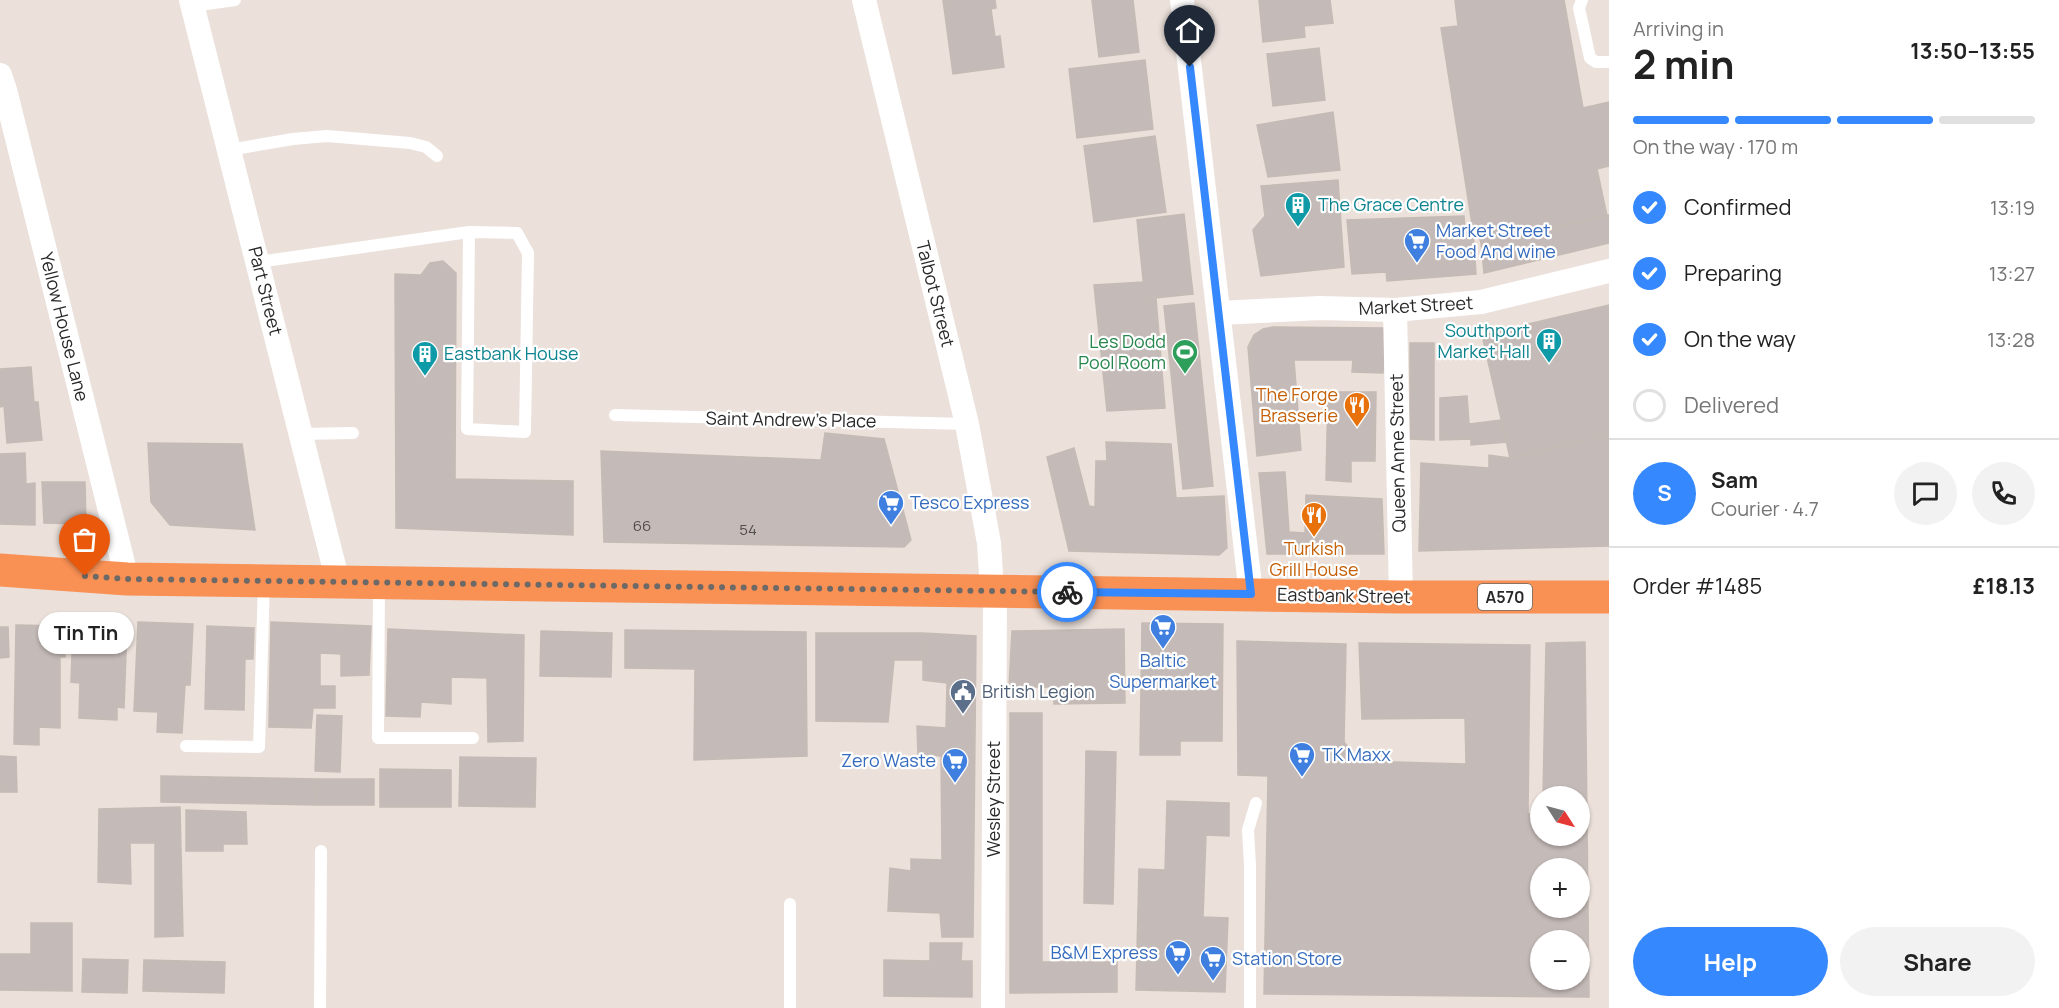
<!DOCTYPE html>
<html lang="en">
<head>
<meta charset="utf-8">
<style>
  body { margin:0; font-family:Manrope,sans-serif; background:#f2f2f2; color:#222; height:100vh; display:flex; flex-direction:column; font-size:22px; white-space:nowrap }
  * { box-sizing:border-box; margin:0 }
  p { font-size:20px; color:#767676 }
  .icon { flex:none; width:33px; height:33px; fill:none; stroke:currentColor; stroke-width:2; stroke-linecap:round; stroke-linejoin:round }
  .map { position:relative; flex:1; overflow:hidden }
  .drawer { display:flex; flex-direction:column; background:#fff; width:450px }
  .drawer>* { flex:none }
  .needle { width:39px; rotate:126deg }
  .fabs { position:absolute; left:1530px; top:786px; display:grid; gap:12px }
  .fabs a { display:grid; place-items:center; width:60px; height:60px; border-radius:50%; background:#fff; box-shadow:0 2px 4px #0004; font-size:30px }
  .pin { position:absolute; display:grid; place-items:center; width:51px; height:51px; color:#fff; margin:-62px -26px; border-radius:50% 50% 50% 0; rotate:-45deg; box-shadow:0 0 6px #0007 }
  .pin .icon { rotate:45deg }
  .courier { position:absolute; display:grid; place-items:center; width:60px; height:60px; margin:-30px; border:4px solid #3588fd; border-radius:50%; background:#fff; color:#222; box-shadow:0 2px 8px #0007 }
  .bubble { position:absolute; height:42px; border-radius:21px; background:#fff; box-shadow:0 2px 4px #0004; font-size:20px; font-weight:700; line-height:42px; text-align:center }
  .head em { font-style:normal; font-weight:700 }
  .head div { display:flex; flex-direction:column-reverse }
  .head { display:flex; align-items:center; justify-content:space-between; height:102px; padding:0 24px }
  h1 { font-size:39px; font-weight:700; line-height:45px }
  .bar { display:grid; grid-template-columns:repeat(4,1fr); gap:9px 6px; align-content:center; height:72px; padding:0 24px }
  .bar i { height:8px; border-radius:4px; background:#e0e0e0 }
  .bar .active { background:#3588fd }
  .bar p { grid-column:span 4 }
  .line { display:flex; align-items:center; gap:15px; padding:0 24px; border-top:2px solid #e0e0e0 }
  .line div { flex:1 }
  .round { display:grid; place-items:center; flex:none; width:63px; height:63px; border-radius:32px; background:#f2f2f2 }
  ol { padding:0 24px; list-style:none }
  li { display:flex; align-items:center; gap:18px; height:66px }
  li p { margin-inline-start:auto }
  li .icon { padding:6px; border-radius:50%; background:#3588fd; color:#fff; stroke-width:4 }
  li:last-child { color:#767676 }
  li i { width:33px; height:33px; border:3px solid #e0e0e0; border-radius:50% }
  .primary-button { display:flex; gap:12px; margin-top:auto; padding:12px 24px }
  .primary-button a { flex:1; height:69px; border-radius:36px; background:#3588fd; color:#fff; font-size:24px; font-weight:700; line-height:69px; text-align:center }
  .primary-button a+a { background:#f2f2f2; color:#222 }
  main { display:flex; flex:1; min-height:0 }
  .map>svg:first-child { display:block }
  .building { fill:#c4bab7; stroke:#c6bbb4; stroke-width:1.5; fill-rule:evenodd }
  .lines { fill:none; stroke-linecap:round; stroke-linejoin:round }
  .service { stroke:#fff; stroke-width:12 }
  .minor { stroke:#fff; stroke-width:24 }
  .trunk { stroke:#f99054; stroke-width:33 }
  .done { stroke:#6d6967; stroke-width:6; stroke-dasharray:0 10.8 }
  .route { stroke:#3588fd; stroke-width:8 }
  .labels { text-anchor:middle; stroke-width:4.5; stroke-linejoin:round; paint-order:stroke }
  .number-label { font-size:15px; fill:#504d4c }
  .shield { fill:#fff; stroke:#696969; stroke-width:1.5 }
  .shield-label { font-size:16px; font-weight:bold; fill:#292929 }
  .culture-label { font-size:18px; fill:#0d838f; stroke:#fff; text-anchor:start }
  .shop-label { font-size:18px; fill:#366cbe; stroke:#fff; text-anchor:start }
  .street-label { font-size:18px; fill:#292929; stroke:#fff }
  .leisure-label { font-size:18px; fill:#27864d; stroke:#fff; text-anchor:end }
  .food-label { font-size:18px; fill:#c56008; stroke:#fff; text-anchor:end }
  .service-label { font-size:18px; fill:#4e5e75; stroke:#fff; text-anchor:start }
</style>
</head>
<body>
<main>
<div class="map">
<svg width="1609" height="1008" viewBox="0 0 1609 1008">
  <rect width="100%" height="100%" fill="#ebe0da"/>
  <!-- building -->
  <path class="building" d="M 943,0 L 995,0 L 996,8 L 991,9 L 995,37 L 1000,36 L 1004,67 L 953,74 Z
    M 1092,0 L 1133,0 L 1139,52 L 1099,57 Z
    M 1259,0 L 1330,0 L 1333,23 L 1304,26 L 1305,37 L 1263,42 Z
    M 1455,0 L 1564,0 L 1583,108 L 1609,102 L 1609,166 L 1597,169 L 1607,216 L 1481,243 L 1478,232 L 1472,224 L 1441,28 L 1458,26 Z
    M 1319,48 L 1325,100 L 1273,106 L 1267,54 Z
    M 1145,60 L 1153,129 L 1077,138 L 1069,69 Z
    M 1333,112 L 1340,170 L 1268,177 L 1257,125 Z
    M 1155,136 L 1166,212 L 1094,222 L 1084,146 Z
    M 1338,180 L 1344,267 L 1261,276 L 1253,230 L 1265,216 L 1261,186 Z
    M 1184,214 L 1193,294 L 1145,299 L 1137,220 Z
    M 1609,215 L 1609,243 L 1484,273 L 1481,243 Z
    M 1464,216 L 1465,231 L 1473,231 L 1476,274 L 1387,281 L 1386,272 L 1352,274 L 1347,220 Z
    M 443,261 L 456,273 L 455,479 L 573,481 L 573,535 L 396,528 L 395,274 L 421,275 L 430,263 Z
    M 1143,282 L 1145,299 L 1156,298 L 1165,408 L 1107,411 L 1094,285 Z
    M 1194,303 L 1213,486 L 1183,489 L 1164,306 Z
    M 1609,305 L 1609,435 L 1510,458 L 1482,335 Z
    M 1273,327 L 1386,328 L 1383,373 L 1352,372 L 1353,360 L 1294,360 L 1301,450 L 1257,456 L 1248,347 L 1254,335 L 1263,329 Z
    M 1410,343 L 1434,343 L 1434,440 L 1410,439 Z
    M 31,367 L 34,402 L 38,402 L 42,440 L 7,443 L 4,406 L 0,407 L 0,369 Z
    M 1328,392 L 1376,392 L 1375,461 L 1351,461 L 1351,482 L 1326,480 Z
    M 1467,396 L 1469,424 L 1501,420 L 1507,442 L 1471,445 L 1471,439 L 1440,440 L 1440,398 Z
    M 825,433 L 884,439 L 911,540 L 904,547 L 604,542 L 601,451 L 821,460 Z
    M 1609,435 L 1609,546 L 1419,551 L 1421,463 L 1489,468 L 1489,455 L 1510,458 Z
    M 1106,442 L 1171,444 L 1176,498 L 1224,496 L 1227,548 L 1219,555 L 1069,551 L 1047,457 L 1074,448 L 1089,506 L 1095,507 L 1096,461 L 1107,461 Z
    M 148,443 L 242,444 L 255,530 L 170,525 L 151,502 Z
    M 25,453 L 26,484 L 35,483 L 35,525 L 0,524 L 0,454 Z
    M 1285,472 L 1289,532 L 1305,533 L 1306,495 L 1382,499 L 1384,554 L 1267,554 L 1259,473 Z
    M 42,482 L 85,482 L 86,524 L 44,523 Z
    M 138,622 L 193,624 L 190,685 L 185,685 L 182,733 L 157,732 L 158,712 L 134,711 Z
    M 271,622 L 371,626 L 369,675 L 341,676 L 341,654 L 320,653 L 320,686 L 335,686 L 335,708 L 313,708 L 311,728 L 269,727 Z
    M 1142,623 L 1223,624 L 1222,741 L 1180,741 L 1180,755 L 1140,755 Z
    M 16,625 L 66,626 L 65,657 L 60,657 L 60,728 L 39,727 L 39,745 L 14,744 Z
    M 73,625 L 127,627 L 124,708 L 117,707 L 117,720 L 79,718 L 80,683 L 71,682 Z
    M 207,626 L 254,628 L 253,659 L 245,659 L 244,710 L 205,709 Z
    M 0,627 L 8,627 L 9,657 L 0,658 Z
    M 388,629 L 524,635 L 523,741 L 488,742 L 487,678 L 451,677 L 451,704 L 421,702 L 420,717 L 386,716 Z
    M 1124,629 L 1125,703 L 1054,704 L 1054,687 L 1009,687 L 1012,631 Z
    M 625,630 L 806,632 L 807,756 L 694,760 L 695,669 L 625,668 Z
    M 541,631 L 612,633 L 611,677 L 540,676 Z
    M 816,633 L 923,633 L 923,660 L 894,660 L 888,722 L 816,721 Z
    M 923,633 L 976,636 L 973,937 L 942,937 L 940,913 L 888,911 L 890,868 L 911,871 L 911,859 L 942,860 L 941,756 L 918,754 L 917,726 L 946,728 L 947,683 L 923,680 Z
    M 1237,641 L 1346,644 L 1344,742 L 1359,761 L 1466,764 L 1465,718 L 1362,719 L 1359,643 L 1530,645 L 1528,814 L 1540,814 L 1540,836 L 1580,836 L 1580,796 L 1543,796 L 1546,643 L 1585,642 L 1589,997 L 1264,994 L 1268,776 L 1238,775 ZM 1540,868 L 1580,868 L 1580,908 L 1540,908 ZM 1540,940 L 1580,940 L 1580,980 L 1540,980 Z
    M 1010,713 L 1042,713 L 1042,962 L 1117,962 L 1117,992 L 1010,993 Z
    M 317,715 L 342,716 L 340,772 L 315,771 Z
    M 1086,751 L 1116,752 L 1113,904 L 1084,903 Z
    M 0,756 L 16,757 L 17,792 L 0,792 Z
    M 460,757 L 536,758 L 535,807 L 459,806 Z
    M 380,769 L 451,770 L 451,807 L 380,807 Z
    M 161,776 L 317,779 L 316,805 L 161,802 Z
    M 317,779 L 374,779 L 374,805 L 316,805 Z
    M 1167,801 L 1229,803 L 1229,836 L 1206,835 L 1203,917 L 1228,918 L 1225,992 L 1136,990 L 1139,869 L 1165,870 Z
    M 180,807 L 183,936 L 155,937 L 155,843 L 130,843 L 131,884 L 98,882 L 99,809 Z
    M 186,810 L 246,812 L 247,844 L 223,844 L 223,851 L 186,851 Z
    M 31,923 L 72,923 L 72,991 L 0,990 L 0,954 L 31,954 Z
    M 930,943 L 962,943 L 961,961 L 972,961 L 972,997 L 884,996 L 884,960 L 930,961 Z
    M 83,959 L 128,960 L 127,993 L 82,992 Z
    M 144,960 L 225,962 L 224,993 L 143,991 Z"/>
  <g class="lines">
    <!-- service -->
    <path class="service" d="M 1582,0 L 1579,8 L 1590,58 L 1596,62 L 1609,62
      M 193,6 L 235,0
      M 229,150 L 293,139 L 327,136 L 410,143 L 426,147 L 437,156
      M 258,262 L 469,232 L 517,233 L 528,253 L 525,432 L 467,429 L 469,232
      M 615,415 L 967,424
      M 301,434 L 353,433
      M 379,583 L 378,738 L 473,738
      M 186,746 L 259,747 L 264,582
      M 790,904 L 790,1008
      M 320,1008 L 321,851
      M 1250,1008 L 1250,866 L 1248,830 L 1256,803"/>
    <!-- minor -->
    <path class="minor" d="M 191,0 L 338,582
      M 864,0 L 967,424 L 989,543 L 992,590
      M 1182,0 L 1251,594
      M 0,75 L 5,90 L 127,579
      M 1395,310 L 1401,597
      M 1219,313 L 1320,308 L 1395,310 L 1481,302 L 1609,271
      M 993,1008 L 995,591"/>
    <!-- trunk -->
    <path class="trunk" d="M 0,570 L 127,579 L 1401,597 L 1609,597"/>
  </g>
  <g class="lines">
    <!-- done -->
    <path class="done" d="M 85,576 L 127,579 L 1067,592"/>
    <!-- route -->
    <path class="route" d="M 1067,592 L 1251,594 L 1190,67"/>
  </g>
  <!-- icons -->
  <defs>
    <g id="building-pin" transform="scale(1.35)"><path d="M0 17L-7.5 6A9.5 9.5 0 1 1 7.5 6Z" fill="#0f9aa8" stroke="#fff"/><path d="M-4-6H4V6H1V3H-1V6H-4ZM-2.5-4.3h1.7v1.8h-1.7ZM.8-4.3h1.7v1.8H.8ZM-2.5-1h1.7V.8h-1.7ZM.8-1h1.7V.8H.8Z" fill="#fff"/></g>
    <g id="supermarket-pin" transform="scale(1.35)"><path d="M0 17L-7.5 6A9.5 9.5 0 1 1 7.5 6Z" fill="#3f7fe0" stroke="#fff"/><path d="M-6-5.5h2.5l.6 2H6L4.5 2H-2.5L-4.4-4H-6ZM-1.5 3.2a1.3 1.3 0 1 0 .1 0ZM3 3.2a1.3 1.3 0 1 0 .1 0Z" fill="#fff"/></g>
    <g id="stadium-pin" transform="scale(1.35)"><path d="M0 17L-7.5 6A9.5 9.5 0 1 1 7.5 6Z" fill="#2e9e5b" stroke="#fff"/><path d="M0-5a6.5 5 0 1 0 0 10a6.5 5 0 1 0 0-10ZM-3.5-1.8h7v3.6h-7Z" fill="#fff"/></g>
    <g id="restaurant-pin" transform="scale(1.35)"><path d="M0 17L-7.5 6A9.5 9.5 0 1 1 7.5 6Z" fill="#e8710a" stroke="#fff"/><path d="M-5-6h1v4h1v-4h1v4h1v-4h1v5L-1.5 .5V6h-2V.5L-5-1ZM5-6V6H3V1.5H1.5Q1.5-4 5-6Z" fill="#fff"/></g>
    <g id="civic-pin" transform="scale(1.35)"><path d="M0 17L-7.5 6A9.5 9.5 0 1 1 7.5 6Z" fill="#5c6f8a" stroke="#fff"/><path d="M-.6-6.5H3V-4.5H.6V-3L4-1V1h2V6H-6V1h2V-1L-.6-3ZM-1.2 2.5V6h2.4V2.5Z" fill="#fff"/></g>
  </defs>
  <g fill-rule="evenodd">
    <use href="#building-pin" x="1298" y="205"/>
    <use href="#supermarket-pin" x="1417" y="241"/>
    <use href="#building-pin" x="1549" y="341"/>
    <use href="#stadium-pin" x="1185" y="352"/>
    <use href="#building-pin" x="425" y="354"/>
    <use href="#restaurant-pin" x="1357" y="405"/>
    <use href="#supermarket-pin" x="891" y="503"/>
    <use href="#restaurant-pin" x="1314" y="515"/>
    <use href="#supermarket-pin" x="1163" y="627"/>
    <use href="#civic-pin" x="963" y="692"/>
    <use href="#supermarket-pin" x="1302" y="755"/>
    <use href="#supermarket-pin" x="955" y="761"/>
    <use href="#supermarket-pin" x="1178" y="953"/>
    <use href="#supermarket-pin" x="1213" y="959"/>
  </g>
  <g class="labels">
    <!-- number labels -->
    <g class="number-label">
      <text x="642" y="531">66</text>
      <text x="748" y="535">54</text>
    </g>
    <!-- shield labels -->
    <rect class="shield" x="1478" y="584" width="54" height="26" rx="4.5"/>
    <g class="shield-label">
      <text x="1505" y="603">A570</text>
    </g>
    <!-- culture labels -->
    <g class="culture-label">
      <text x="1318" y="211">The Grace Centre</text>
      <text x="1530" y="337" text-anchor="end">Southport<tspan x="1530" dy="21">Market Hall</tspan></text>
      <text x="444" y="360">Eastbank House</text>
    </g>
    <!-- shop labels -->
    <g class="shop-label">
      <text x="1436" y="237">Market Street<tspan x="1436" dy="21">Food And wine</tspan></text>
      <text x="910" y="509">Tesco Express</text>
      <text x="1163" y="667" text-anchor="middle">Baltic<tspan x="1163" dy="21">Supermarket</tspan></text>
      <text x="1322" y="761">TK Maxx</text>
      <text x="936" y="767" text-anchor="end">Zero Waste</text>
      <text x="1158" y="959" text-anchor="end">B&amp;M Express</text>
      <text x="1232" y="965">Station Store</text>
    </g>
    <!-- street labels -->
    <g class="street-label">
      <text transform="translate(265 291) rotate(76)" y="6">Part Street</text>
      <text transform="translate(935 294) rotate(76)" y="6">Talbot Street</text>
      <text transform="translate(1416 306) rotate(-3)" y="6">Market Street</text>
      <text transform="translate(64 327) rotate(76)" y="6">Yellow House Lane</text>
      <text transform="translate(791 420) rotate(1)" y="6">Saint Andrew's Place</text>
      <text transform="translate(1398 453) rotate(-91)" y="6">Queen Anne Street</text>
      <text transform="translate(1344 596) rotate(1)" y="6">Eastbank Street</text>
      <text transform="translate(994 799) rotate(-90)" y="6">Wesley Street</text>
    </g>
    <!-- leisure labels -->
    <g class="leisure-label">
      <text x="1166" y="348">Les Dodd<tspan x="1166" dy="21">Pool Room</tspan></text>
    </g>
    <!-- food labels -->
    <g class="food-label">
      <text x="1338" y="401">The Forge<tspan x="1338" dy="21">Brasserie</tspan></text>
      <text x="1314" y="555" text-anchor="middle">Turkish<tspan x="1314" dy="21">Grill House</tspan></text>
    </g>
    <!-- service labels -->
    <g class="service-label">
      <text x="982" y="698">British Legion</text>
    </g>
  </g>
</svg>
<div class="fabs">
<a><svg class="needle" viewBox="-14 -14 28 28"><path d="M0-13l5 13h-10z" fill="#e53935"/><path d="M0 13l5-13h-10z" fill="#767676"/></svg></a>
<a>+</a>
<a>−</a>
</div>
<div class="pin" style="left:85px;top:576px;background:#ea580c"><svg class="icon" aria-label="bag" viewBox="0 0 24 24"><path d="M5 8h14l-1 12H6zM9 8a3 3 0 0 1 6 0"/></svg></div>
<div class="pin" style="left:1190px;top:67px;background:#1f2937"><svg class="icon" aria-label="home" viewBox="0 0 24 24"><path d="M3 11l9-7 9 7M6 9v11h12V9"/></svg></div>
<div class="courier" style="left:1067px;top:592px"><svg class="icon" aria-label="bike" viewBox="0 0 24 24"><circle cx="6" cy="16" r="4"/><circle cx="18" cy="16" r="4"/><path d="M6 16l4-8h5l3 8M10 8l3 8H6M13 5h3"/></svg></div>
<div class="bubble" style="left:38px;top:612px;width:96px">Tin Tin</div>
</div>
<section class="drawer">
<div class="head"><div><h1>2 min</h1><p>Arriving in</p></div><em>13:50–13:55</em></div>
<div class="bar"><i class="active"></i><i class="active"></i><i class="active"></i><i></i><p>On the way · 170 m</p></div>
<ol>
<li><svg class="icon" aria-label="check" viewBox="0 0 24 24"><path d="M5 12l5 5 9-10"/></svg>Confirmed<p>13:19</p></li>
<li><svg class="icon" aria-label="check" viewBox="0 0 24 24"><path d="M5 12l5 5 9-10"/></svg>Preparing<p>13:27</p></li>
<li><svg class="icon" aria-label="check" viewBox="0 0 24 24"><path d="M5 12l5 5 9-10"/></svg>On the way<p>13:28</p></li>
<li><i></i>Delivered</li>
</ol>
<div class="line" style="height:108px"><b class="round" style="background:#3588fd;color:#fff">S</b><div><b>Sam</b><p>Courier · 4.7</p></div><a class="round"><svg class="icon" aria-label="chat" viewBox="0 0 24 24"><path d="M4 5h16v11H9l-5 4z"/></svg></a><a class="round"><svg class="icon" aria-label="phone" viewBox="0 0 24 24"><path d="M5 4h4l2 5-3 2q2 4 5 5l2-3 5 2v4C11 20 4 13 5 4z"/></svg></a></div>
<div class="line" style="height:78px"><div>Order #1485</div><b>£18.13</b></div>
<div class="primary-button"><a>Help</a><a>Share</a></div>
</section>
</main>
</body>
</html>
